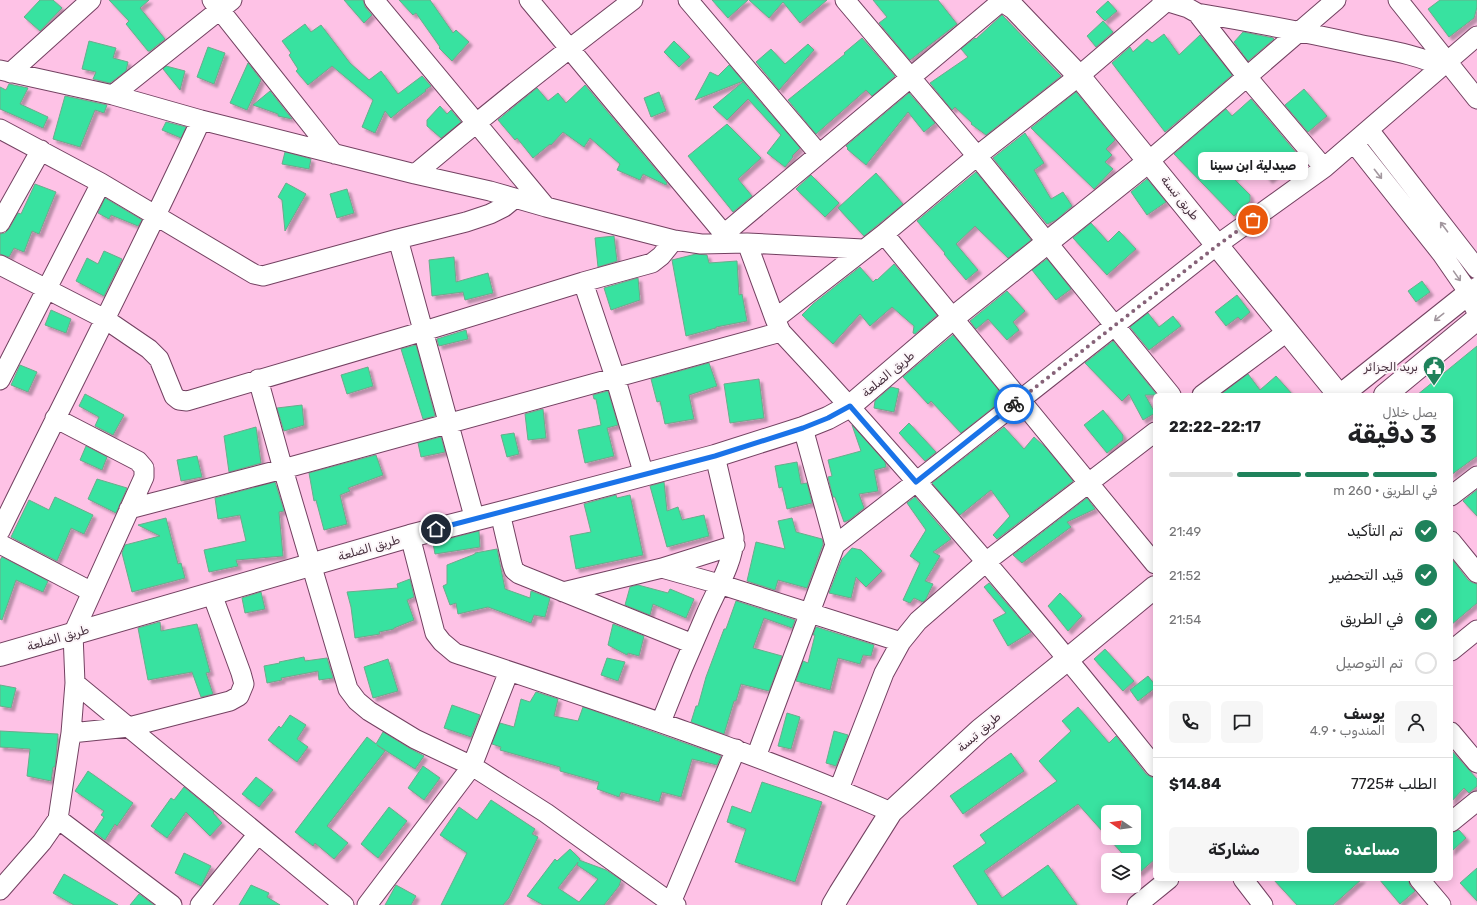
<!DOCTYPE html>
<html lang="ar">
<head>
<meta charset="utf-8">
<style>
  body { margin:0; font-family:Rubik,"Noto Naskh Arabic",sans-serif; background:#f6f6f6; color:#202124; direction:rtl; height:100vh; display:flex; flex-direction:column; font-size:15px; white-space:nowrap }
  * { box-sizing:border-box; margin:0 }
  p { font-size:13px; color:#757577 }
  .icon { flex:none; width:22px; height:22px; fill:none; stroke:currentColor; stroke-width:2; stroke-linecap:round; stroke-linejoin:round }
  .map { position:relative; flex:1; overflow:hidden; direction:ltr }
  .drawer { position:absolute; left:1153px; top:393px; width:300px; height:488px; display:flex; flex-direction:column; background:#fff; border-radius:6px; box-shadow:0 2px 10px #0003; direction:rtl }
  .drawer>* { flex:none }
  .needle { width:26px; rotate:283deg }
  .controls { position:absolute; left:1101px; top:805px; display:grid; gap:8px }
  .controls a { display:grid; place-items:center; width:40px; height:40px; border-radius:6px; background:#fff; box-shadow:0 2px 10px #0003; font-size:20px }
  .pin { position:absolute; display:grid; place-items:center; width:34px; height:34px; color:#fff; margin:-17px; border:2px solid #fff; border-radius:50%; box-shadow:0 1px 4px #0007 }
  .courier { position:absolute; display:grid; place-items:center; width:40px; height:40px; margin:-20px; border:3px solid #1a73e8; border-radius:50%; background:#fff; color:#222; box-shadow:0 1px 5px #0007 }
  .bubble { position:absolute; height:28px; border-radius:6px; background:#fff; box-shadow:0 2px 10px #0003; font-size:13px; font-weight:700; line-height:28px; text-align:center; direction:rtl }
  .summary em { font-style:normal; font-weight:700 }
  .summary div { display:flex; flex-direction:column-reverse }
  .summary { display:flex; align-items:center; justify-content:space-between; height:68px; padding:0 16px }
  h1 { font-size:26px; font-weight:700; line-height:30px }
  .bar { display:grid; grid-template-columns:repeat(4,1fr); gap:6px 4px; align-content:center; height:48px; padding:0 16px }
  .bar i { height:5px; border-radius:3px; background:#e0e0e0 }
  .bar .selected { background:#1f825b }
  .bar p { grid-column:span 4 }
  .line { display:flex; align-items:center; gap:10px; padding:0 16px; border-top:1px solid #e0e0e0 }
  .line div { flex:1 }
  .round { display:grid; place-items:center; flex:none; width:42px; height:42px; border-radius:6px; background:#f6f6f6 }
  ol { padding:0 16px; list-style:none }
  li { display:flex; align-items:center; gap:12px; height:44px }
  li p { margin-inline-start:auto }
  li .icon { padding:4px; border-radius:50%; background:#1f825b; color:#fff; stroke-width:4 }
  li:last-child { color:#757577 }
  li i { width:22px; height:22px; border:2px solid #e0e0e0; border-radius:50% }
  .button { display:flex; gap:8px; margin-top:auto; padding:8px 16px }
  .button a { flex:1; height:46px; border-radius:6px; background:#1f825b; color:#fff; font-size:16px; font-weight:700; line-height:46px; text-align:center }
  .button a+a { background:#f6f6f6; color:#202124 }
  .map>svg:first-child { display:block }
  .building { fill:#39e2a0; stroke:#6aab8b; fill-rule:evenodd; filter:url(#shadow) }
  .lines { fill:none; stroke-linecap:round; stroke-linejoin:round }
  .street-casing { stroke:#734161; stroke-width:21 }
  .primary-casing { stroke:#734161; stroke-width:24 }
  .street { stroke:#fff; stroke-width:19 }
  .primary { stroke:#fff; stroke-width:22 }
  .oneway { stroke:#a2979e }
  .done { stroke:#866278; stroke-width:4; stroke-dasharray:0 7.2 }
  .route { stroke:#1a73e8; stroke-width:5 }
  .labels { text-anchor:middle; stroke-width:4; stroke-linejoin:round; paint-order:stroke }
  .street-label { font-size:12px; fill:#462f3d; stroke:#fcf6f9 }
  .poi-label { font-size:12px; fill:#462f3d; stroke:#fcf6f9; text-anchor:end }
</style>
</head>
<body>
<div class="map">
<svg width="1477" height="905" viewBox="0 0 1477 905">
  <defs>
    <filter id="shadow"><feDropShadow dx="3.5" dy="3.5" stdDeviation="1" flood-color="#0004"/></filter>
  </defs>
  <rect width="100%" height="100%" fill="#fec2e6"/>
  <!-- building -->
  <path class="building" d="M 40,0 L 53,0 L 62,8 L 40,31 L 24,17 Z
    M 109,0 L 149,0 L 140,8 L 165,39 L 150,51 L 148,51 L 126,24 L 129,21 Z
    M 344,0 L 363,0 L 365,7 L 372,15 L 364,23 Z
    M 399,0 L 430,0 L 453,33 L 456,30 L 469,42 L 452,61 L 439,48 L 440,47 L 416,13 L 413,15 Z
    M 712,0 L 748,0 L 728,18 Z
    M 749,0 L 827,0 L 800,23 L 783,2 L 769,18 Z
    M 873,0 L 938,0 L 957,24 L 910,60 L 879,23 L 887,17 Z
    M 1440,0 L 1477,0 L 1477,7 L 1474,18 L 1449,37 L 1428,9 Z
    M 1108,1 L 1117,11 L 1105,21 L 1096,12 Z
    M 1002,15 L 1061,76 L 986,135 L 971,124 L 972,123 L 955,107 L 952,110 L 930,83 L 968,57 L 961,49 L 975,38 L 976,39 Z
    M 1103,21 L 1113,32 L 1096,47 L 1087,36 Z
    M 305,24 L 311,32 L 321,25 L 350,63 L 369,80 L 381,71 L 398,94 L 422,76 L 431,86 L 425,90 L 426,91 L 403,108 L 391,118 L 385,111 L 375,133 L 362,127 L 373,100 L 332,66 L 308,85 L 296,71 L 298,69 L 289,55 L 291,53 L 282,41 Z
    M 1243,32 L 1273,38 L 1274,39 L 1248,61 L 1234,42 Z
    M 1164,34 L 1179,55 L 1200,35 L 1232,75 L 1165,132 L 1112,63 L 1130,47 L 1133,52 L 1147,39 L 1152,43 Z
    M 862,38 L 895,76 L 872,96 L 866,90 L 816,134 L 788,100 L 845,54 L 844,53 Z
    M 89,41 L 116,48 L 113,58 L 128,62 L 126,71 L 110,83 L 93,79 L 96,72 L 82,69 Z
    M 674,41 L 690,57 L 679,67 L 664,52 Z
    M 808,44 L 814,50 L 779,90 L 756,62 L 771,49 L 785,64 Z
    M 208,47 L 225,53 L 214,84 L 197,77 Z
    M 248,63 L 261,80 L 247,110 L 230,103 Z
    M 729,65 L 743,81 L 695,100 L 710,72 L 718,76 Z
    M 166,66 L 185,71 L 180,90 L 163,69 Z
    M 743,82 L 800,148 L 792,156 L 793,157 L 785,167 L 767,153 L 781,135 L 748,99 L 727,120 L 713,107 Z
    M 9,84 L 28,88 L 20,104 L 48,117 L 43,128 L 0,109 L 0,87 L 6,90 Z
    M 585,85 L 667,183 L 666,185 L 643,174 L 640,180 L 617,170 L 620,164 L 590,138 L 584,147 L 563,132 L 551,145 L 550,144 L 533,158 L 517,138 L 515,140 L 498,120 L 537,88 L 548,101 L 558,93 L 566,103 Z
    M 1304,89 L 1327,116 L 1308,132 L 1285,105 Z
    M 270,91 L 292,119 L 278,116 L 278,114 L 253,105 Z
    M 659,92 L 666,111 L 651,117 L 644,98 Z
    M 1076,92 L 1115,140 L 1106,149 L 1112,155 L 1105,162 L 1113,169 L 1094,189 L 1031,128 Z
    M 909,93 L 935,123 L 924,132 L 908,112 L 866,165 L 847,149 L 848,148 L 846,146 Z
    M 65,96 L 107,105 L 104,113 L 95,110 L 80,147 L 53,139 Z
    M 1251,99 L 1298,155 L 1282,168 L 1283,169 L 1269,180 L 1255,163 L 1233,178 L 1250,195 L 1250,201 L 1234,216 L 1174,154 L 1226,109 L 1232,116 Z
    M 440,106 L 447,114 L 451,110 L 461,122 L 441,138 L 427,126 L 427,120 Z
    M 166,122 L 186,127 L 181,138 L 162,130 Z
    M 727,124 L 761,158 L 738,179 L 752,196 L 733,212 L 688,156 Z
    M 1025,133 L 1044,163 L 1034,170 L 1051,199 L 1063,192 L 1072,206 L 1056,220 L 1047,224 L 993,158 Z
    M 285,152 L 311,159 L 309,169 L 282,164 Z
    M 976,172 L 1031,240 L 1008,258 L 975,226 L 956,244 L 978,270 L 966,280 L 944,254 L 945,253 L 917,221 Z
    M 876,173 L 903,204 L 864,236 L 838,208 Z
    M 811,175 L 839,203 L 825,217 L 796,189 Z
    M 1147,179 L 1166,202 L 1147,215 L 1131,192 Z
    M 286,183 L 306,194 L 285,231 L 282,200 L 278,197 Z
    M 35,184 L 56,192 L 39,234 L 32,231 L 24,252 L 14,248 L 9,257 L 0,254 L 0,234 L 5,233 L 9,229 L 18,213 L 21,214 Z
    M 347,189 L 354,213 L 337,218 L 330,194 Z
    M 105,198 L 142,220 L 138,226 L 111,215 L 109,219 L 98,213 Z
    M 1091,223 L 1108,242 L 1119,231 L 1136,249 L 1107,275 L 1073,238 Z
    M 614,236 L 617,261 L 598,267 L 595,238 Z
    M 104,251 L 122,259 L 104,296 L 76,281 L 87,258 L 98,264 Z
    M 696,254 L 707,255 L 709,263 L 737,261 L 739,295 L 742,294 L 747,321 L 716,327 L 716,328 L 686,336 L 672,260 Z
    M 454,257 L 456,282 L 488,273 L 493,293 L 465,300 L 463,292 L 432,296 L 429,260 Z
    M 1047,259 L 1071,289 L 1056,300 L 1032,270 Z
    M 894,264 L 937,315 L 915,334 L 913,333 L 914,326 L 892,307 L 870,326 L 860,314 L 833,344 L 802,315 L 813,304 L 860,267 L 873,282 L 876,279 L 877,280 Z
    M 638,278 L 640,300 L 611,310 L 604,288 Z
    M 1422,281 L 1430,292 L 1416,302 L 1408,291 Z
    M 1007,291 L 1025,311 L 1013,322 L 1019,330 L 1007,340 L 988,319 L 976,329 L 970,321 Z
    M 1237,295 L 1250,312 L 1241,320 L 1238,317 L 1226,326 L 1215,312 Z
    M 51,310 L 71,319 L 66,333 L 45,325 Z
    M 1148,313 L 1159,327 L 1173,316 L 1181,326 L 1149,350 L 1130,327 Z
    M 466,330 L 468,339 L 439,346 L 437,339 Z
    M 953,335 L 1005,398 L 961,433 L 931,401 L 928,404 L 903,377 Z
    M 1113,341 L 1157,395 L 1145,395 L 1155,413 L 1143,420 L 1129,394 L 1122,401 L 1085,363 Z
    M 416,345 L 435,416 L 423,419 L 401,349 Z
    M 1477,346 L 1477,456 L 1451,475 L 1451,395 L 1417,395 Z
    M 709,363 L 717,386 L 689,395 L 694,419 L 665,424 L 660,401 L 657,402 L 651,379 Z
    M 20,365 L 37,372 L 28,392 L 11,385 Z
    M 368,367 L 373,386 L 347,394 L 341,375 Z
    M 1248,374 L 1260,390 L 1276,376 L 1293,395 L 1220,395 Z
    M 759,379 L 764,418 L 730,423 L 724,384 Z
    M 891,387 L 899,389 L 894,412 L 874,408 L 875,401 Z
    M 608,391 L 618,425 L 607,428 L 614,456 L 585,463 L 578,430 L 601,425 L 596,399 L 594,399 L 593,395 Z
    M 85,394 L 124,415 L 113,435 L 95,426 L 99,417 L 79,406 Z
    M 302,405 L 304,425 L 284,431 L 277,408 Z
    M 543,409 L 546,438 L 528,440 L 525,414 Z
    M 1103,410 L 1123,435 L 1123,440 L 1107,453 L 1084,425 Z
    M 909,423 L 936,452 L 925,461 L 899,433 Z
    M 852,425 L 885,462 L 886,467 L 874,470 L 878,491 L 859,494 L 864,508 L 849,520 L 844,522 L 835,497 L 833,497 L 828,477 L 832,476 L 828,460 L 861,451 Z
    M 256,427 L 261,463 L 229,472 L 224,436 Z
    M 1004,427 L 1024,449 L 1034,437 L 1045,447 L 1073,481 L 997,539 L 993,535 L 1010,516 L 991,490 L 960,515 L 932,483 Z
    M 514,433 L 519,454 L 507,457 L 501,435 Z
    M 441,437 L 445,452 L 421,457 L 418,443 Z
    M 86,446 L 107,457 L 102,470 L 80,460 Z
    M 376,455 L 383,475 L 348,488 L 350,491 L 340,495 L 347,524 L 324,530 L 316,500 L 314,501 L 309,473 Z
    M 197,456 L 202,477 L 181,481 L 177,460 Z
    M 797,462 L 801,484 L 807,483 L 812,503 L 787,509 L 782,487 L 779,488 L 775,466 Z
    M 97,479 L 127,488 L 116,513 L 88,499 Z
    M 275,482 L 284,511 L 279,512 L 283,556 L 236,560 L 238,566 L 209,572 L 204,550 L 246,541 L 240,515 L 218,519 L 215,498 Z
    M 664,482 L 667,511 L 678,507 L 682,520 L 704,515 L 709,536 L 667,547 L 650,486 Z
    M 1477,490 L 1477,516 L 1463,501 Z
    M 616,495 L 617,498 L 630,495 L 643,555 L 576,569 L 570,536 L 591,532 L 584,504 Z
    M 55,497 L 93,515 L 84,534 L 71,528 L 57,561 L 11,537 L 29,500 L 49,510 Z
    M 915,497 L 951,539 L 933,552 L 940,556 L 925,581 L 933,584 L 926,599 L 923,602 L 914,598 L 910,603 L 903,600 L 920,563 L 910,556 L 926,530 L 907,503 Z
    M 1087,498 L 1095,509 L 1067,522 L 1071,527 L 1022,563 L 1013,555 Z
    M 166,518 L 178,564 L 181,563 L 185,578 L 132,592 L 122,553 L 125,545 L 160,536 L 138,525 Z
    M 792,518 L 796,532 L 822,539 L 823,544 L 807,588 L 778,580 L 775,590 L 747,581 L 756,542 L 785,549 L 778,521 Z
    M 479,531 L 480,547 L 435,554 L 433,543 Z
    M 852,548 L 861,550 L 882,571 L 866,587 L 856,577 L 851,598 L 829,593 L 842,559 Z
    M 497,549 L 505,589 L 530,598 L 531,591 L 550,598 L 545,617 L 534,615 L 531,623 L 488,607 L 458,614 L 456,603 L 450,605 L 443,586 L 447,584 L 447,565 L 475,554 L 475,553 Z
    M 2,557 L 48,581 L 43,592 L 16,580 L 2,620 L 0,619 L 0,560 Z
    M 1451,558 L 1468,580 L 1473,583 L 1477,584 L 1477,603 L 1451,625 Z
    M 410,579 L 414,597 L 407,600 L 414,620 L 394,628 L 394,629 L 379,632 L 380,634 L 355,638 L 351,607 L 347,592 L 398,588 L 397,584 Z
    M 989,583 L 1031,632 L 1008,646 L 993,620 L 1006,613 L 984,587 Z
    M 638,585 L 668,593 L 670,589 L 694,599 L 686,618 L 653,604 L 650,615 L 625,605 L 630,587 Z
    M 261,592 L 265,609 L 245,613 L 242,598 Z
    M 1060,593 L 1082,616 L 1068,631 L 1048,606 Z
    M 736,601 L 795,620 L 792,628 L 764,618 L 753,648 L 782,656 L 769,691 L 741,684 L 736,701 L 734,701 L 724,734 L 691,722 L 696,706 L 698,706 L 706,677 L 724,629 L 726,629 Z
    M 160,622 L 161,631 L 197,624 L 210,672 L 206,673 L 213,694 L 201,697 L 192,672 L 148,680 L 138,628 Z
    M 613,624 L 644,636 L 639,656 L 628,653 L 627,655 L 608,645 Z
    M 816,627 L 874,645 L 871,656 L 863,655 L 860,664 L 838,658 L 830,690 L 796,681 L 803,661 L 808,663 L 815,635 L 813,635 Z
    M 1105,649 L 1134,681 L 1123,691 L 1094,659 Z
    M 304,657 L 305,661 L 327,658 L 333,678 L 319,680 L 318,671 L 281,678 L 282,680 L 267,683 L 264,666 L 280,663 L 279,662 Z
    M 607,658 L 625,662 L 618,681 L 601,675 Z
    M 388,659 L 398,691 L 373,698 L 364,667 Z
    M 1148,676 L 1155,685 L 1155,688 L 1138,701 L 1130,690 Z
    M 0,685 L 16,688 L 11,708 L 0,706 Z
    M 536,692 L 558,699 L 554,716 L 578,721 L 583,707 L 721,756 L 717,765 L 692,759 L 681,797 L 662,792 L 659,802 L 621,792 L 619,797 L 597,789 L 599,782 L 560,771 L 560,767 L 500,750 L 501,747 L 492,744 L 500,723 L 514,727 L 521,699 L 530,702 Z
    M 452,705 L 480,715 L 471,737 L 444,728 Z
    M 1078,707 L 1109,743 L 1116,736 L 1146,774 L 1151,777 L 1155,778 L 1155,859 L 1139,873 L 1134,867 L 1134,860 L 1128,860 L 1078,804 L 984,871 L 1002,898 L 1048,865 L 1077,905 L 978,905 L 953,866 L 986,843 L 980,835 L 1057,781 L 1039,761 L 1071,731 L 1062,721 ZM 1108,812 L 1134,812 L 1134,838 L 1108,838 Z
    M 787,713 L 800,717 L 791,749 L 778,746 Z
    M 290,715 L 306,725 L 297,739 L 308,747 L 297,762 L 268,740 L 279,726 L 281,728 Z
    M 0,731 L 58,734 L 55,767 L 53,767 L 51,781 L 27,776 L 30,749 L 0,747 Z
    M 834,731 L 848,735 L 836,766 L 826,763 Z
    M 383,732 L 409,748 L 424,756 L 415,769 L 377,745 L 385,751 L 327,826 L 348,843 L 334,859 L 315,843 L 313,846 L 295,832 L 367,737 L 376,744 Z
    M 1451,750 L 1477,779 L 1477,786 L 1469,793 L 1464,788 L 1451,802 Z
    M 1011,753 L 1024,771 L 963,814 L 950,796 Z
    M 423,766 L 440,778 L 424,800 L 408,788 Z
    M 88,771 L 133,803 L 117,826 L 115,824 L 105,840 L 94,832 L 104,817 L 101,815 L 104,811 L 75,791 Z
    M 256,777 L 273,790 L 259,807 L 242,794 Z
    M 762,782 L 822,802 L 795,882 L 735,862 L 746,829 L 727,822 L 732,806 L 751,813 Z
    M 184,787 L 214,812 L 213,813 L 222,823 L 210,836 L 186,812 L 167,838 L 151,826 L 171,798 L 174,800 Z
    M 491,800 L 535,829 L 532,834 L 538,837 L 509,898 L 503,905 L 441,905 L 467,853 L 440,835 L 459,807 L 477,820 Z
    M 389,807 L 407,821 L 378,858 L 361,844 Z
    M 1459,830 L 1466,838 L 1451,852 L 1451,833 Z
    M 570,849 L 580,859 L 579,860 L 606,870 L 621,880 L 619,886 L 604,905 L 543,905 L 527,896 L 555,859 L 557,861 ZM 578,862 L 577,865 L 598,879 L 579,902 L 558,888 Z
    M 184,853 L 211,866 L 201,886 L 175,873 Z
    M 1477,868 L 1477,901 L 1460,883 Z
    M 64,874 L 118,905 L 74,905 L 53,893 Z
    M 1273,879 L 1362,879 L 1333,905 L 1297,905 Z
    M 1379,879 L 1408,879 L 1410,886 L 1415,891 L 1400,904 Z
    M 251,885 L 269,893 L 267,897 L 280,905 L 239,905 Z
    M 396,885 L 416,896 L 411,905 L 385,905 Z
    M 139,894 L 154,905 L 130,905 Z"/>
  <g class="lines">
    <!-- street casing -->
    <g class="street-casing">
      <path id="street" d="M 212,0 L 334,154
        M 374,0 L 546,207
        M 529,0 L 724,234 L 730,243
        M 688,0 L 819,154
        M 845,0 L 977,156 L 1171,395
        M 1162,0 L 1188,8 L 1197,13 L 1247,77 L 1324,168
        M 1398,0 L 1477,99
        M 1197,13 C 1251,22 1304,32 1358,44 C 1386,50 1416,54 1442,67
        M 0,70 L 113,95 L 201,120 L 415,174 L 490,191 L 546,207 L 674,240 L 701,244 L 747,243 L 863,249
        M 10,73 L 91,0
        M 113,95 L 232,0
        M 0,129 L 101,183 L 254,274 L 263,276 L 398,239 L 466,222 L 490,214 L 504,207 L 515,198
        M 1369,130 L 1477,269
        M 1354,143 L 1442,254 L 1469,293 L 1477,287
        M 1149,161 L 1336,0
        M 415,174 C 486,114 559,56 633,0
        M 0,223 L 41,150
        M 724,234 L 1003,0
        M 884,234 L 1155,564
        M 398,239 L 475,520
        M 747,243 L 775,319 L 781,332 C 912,472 1036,618 1155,767
        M 0,265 L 105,319 L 149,349 L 159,359 L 174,396 L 179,400 L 187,401 L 424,331 L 583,282 L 652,263 L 661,256 L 674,240
        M 583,282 L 615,377 L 644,475
        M 775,319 L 884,234 L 977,156 L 1079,76 L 1168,0
        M 258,379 L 283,469 L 348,689 L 357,701 L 369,711 L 415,739 L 472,766 L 546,813 L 671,903 L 676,905
        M 0,380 L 101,183
        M 1202,395 L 1288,331
        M 1451,496 L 1477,476
        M 129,509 L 283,469 L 781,332
        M 500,513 L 512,564 L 514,570 L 519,574 L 693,644
        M 0,531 C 67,394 137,259 201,120
        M 410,536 L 435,633 L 442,642 L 455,653 C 602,702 749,750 891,812
        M 1451,541 L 1477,573
        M 0,544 L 92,592
        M 835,545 L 916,482 L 1217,245 L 1324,168 L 1477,36
        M 662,568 L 719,584 L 901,642
        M 563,592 L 662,568 L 735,545
        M 1451,651 L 1477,630
        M 75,683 L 344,905
        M 661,722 C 675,686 690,650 706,614 C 715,593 735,559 734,537 L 715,456
        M 1451,732 L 1477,763
        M 71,733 L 129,727 L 230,701 L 239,696 L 244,684 L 241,673 L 212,594
        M 756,757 L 835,545 L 803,428
        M 839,789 L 884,673 L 901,642 L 918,621 L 987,561 L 1155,432
        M 58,819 L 172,905
        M 1451,822 L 1477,801
        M 1243,879 L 1263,905
        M 1419,879 L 1441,905
        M 0,890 L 42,842 L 58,819 L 71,733 L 75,683 L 73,634 L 144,477 L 144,468 L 138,461 L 55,418
        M 200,905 L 258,834
        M 367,905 L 472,766 L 509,671
        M 670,905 L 736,749
        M 1137,905 L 1169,879"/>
    </g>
    <!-- primary casing -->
    <g class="primary-casing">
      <path id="primary" d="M 1002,0 L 1014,8 L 1079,76 L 1339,395
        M 1341,395 L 1469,293 L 1477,309
        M 1385,395 L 1477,319
        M 0,655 L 410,536 L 500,513 L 715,456 L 803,428 L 828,418 L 850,406 L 953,318 L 1149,161
        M 833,905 L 840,893 L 891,812 L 980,730 L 1068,659 L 1155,587"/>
    </g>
    <!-- street -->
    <use href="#street" class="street"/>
    <!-- primary -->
    <use href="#primary" class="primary"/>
  </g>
  <!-- one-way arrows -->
  <defs><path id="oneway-shaft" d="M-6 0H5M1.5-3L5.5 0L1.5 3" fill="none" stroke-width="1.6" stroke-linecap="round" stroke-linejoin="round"/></defs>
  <g class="oneway">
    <use href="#oneway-shaft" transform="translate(1378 174) rotate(52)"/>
    <use href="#oneway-shaft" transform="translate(1444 227) rotate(-127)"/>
    <use href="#oneway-shaft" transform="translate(1457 276) rotate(55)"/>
    <use href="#oneway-shaft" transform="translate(1439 317) rotate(142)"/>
  </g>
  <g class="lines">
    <!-- done -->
    <path class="done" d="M 1014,404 L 1218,245 L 1253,220"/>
    <!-- route -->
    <path class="route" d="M 436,529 L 715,456 L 803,428 L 828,418 L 850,406 L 916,482 L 1014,404"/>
  </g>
  <!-- icons -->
  <defs>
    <g id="civic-pin" transform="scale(1.15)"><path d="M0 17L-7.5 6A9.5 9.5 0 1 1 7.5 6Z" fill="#1f825b" stroke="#fcf6f9"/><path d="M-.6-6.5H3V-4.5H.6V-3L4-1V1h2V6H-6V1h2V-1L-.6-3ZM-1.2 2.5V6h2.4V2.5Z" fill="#fff"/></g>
  </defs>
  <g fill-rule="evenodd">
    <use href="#civic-pin" x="1434" y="367"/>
  </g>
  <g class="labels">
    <!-- street labels -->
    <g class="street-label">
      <text transform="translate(1180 198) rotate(51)" y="4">طريق تبسة</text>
      <text transform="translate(888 374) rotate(-40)" y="4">طريق الضلعة</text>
      <text transform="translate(369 548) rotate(-16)" y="4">طريق الضلعة</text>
      <text transform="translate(58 638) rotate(-16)" y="4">طريق الضلعة</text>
      <text transform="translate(979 732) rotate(-41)" y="4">طريق تبسة</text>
    </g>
    <!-- poi labels -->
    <g class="poi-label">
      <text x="1418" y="371">بريد الجزائر</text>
    </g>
  </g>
</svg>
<div class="controls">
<a><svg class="needle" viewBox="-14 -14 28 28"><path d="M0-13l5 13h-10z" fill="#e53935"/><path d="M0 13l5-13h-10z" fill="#757577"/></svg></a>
<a><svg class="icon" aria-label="layers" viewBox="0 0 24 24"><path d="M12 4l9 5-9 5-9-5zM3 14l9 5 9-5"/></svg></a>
</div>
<div class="pin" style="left:1253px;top:220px;background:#ea580c"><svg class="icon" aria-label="bag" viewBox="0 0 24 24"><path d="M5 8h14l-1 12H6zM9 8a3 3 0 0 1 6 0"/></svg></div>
<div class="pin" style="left:436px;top:529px;background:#1f2937"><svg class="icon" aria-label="home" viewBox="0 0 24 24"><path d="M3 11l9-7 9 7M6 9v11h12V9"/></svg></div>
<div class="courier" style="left:1014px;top:404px"><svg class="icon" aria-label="bike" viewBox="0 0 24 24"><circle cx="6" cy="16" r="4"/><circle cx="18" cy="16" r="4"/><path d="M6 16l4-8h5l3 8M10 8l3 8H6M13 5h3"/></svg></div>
<div class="bubble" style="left:1198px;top:152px;width:110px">صيدلية ابن سينا</div>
<section class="drawer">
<div class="summary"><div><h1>3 دقيقة</h1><p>يصل خلال</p></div><em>22:17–22:22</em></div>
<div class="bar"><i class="selected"></i><i class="selected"></i><i class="selected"></i><i></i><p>في الطريق · 260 m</p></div>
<ol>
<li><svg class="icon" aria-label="check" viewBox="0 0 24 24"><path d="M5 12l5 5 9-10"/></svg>تم التأكيد<p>21:49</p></li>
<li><svg class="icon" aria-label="check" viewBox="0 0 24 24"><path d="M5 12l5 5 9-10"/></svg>قيد التحضير<p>21:52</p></li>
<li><svg class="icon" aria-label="check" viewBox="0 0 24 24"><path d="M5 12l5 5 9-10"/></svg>في الطريق<p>21:54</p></li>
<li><i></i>تم التوصيل</li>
</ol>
<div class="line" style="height:72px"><a class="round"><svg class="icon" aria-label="person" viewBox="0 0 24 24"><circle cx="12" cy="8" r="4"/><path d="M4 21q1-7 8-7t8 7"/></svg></a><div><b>يوسف</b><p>المندوب · 4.9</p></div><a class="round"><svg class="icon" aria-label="chat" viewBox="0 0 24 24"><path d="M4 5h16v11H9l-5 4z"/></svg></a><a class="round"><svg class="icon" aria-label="phone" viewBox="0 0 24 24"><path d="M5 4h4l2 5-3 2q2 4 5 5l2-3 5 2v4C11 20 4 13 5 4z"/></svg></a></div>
<div class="line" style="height:52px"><div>الطلب #7725</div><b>$14.84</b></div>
<div class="button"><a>مساعدة</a><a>مشاركة</a></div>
</section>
</div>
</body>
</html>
